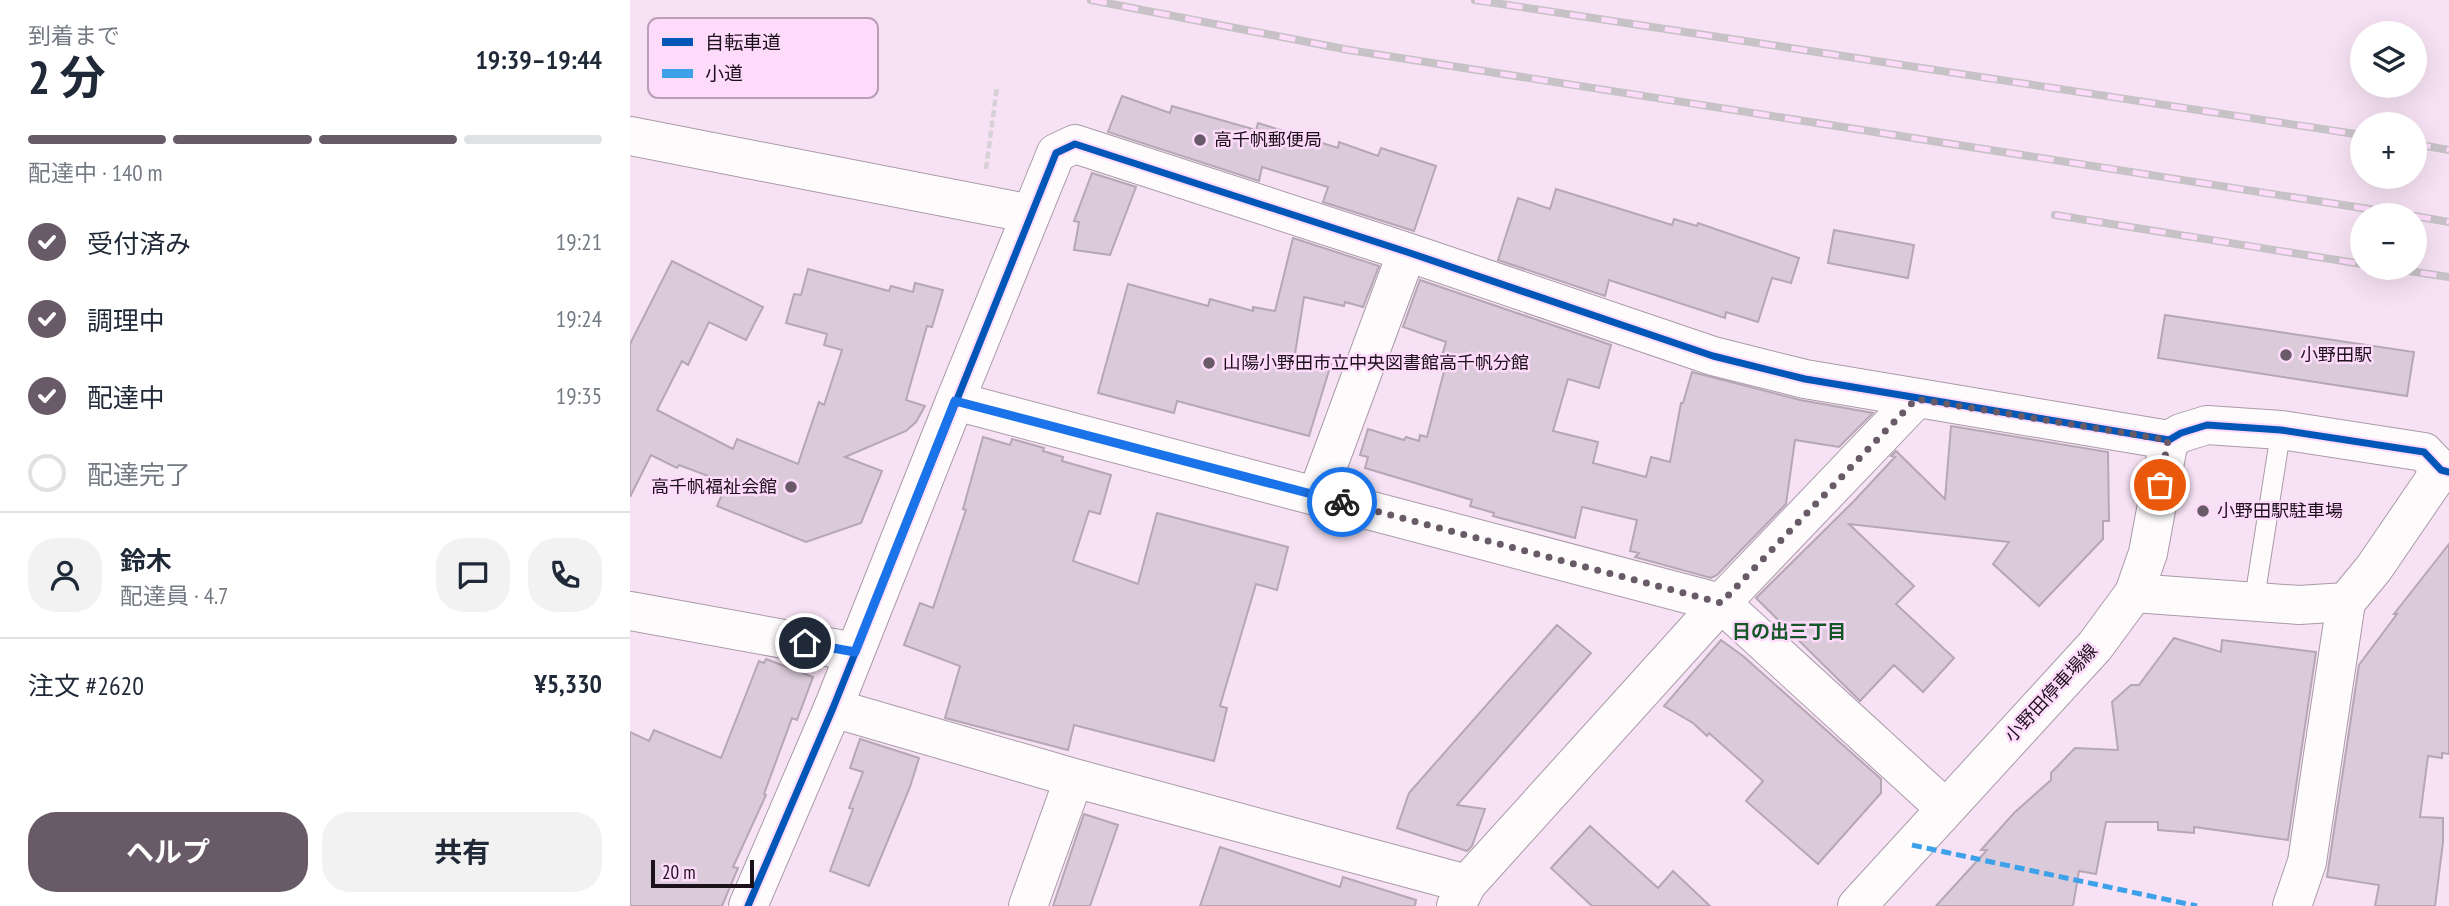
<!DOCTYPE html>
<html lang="ja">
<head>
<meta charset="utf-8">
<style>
  body { margin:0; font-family:"PT Sans Narrow","Noto Sans JP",sans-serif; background:#f2f2f3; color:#1f2937; height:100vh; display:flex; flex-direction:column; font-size:26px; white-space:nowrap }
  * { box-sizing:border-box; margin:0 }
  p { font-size:23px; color:#747a83 }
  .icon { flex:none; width:38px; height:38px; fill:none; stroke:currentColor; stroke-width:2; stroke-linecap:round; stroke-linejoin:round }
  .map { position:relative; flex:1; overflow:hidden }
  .details { display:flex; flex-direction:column; background:#fff; width:630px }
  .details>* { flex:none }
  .tools { position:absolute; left:1720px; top:21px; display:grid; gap:14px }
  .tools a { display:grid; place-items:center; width:77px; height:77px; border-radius:50%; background:#fff; box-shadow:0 7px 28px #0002; font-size:35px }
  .scale { position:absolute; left:21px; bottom:18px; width:103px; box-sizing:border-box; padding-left:7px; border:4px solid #1d111c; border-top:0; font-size:19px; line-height:24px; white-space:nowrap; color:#1d111c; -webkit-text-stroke:5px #fedafb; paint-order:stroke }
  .pin { position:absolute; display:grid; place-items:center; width:60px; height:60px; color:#fff; margin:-30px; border:4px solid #fff; border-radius:50%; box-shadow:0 2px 7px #0007 }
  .courier { position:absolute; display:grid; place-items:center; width:70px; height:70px; margin:-35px; border:5px solid #1a73e8; border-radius:50%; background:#fff; color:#222; box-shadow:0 2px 9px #0007 }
  .overview em { font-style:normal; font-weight:700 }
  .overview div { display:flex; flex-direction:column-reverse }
  .overview { display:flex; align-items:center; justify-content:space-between; height:119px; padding:0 28px }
  h1 { font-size:46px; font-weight:700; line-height:52px }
  .bar { display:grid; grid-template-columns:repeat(4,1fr); gap:10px 7px; align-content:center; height:84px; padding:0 28px }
  .bar i { height:9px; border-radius:5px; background:#e0e1e3 }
  .bar .active { background:#695a68 }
  .bar p { grid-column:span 4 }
  .line { display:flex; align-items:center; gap:18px; padding:0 28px; border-top:2px solid #e0e1e3 }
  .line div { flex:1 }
  .round { display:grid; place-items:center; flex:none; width:74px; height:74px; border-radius:28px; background:#f2f2f3 }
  ol { padding:0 28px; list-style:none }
  li { display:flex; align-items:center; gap:21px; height:77px }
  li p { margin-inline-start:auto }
  li .icon { padding:7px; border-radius:50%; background:#695a68; color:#fff; stroke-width:4 }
  li:last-child { color:#747a83 }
  li i { width:38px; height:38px; border:4px solid #e0e1e3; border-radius:50% }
  .primary-button { display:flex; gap:14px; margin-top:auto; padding:14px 28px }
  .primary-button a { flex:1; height:80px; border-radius:28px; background:#695a68; color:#fff; font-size:28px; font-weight:700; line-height:80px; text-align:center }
  .primary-button a+a { background:#f2f2f3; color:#1f2937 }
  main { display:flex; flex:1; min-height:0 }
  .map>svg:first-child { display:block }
  .building { fill:#dbcbda; stroke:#b6a7b5; stroke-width:2 }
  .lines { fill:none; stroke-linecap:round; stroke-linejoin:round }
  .lane-casing { stroke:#aa9aa8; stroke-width:21 }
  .street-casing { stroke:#aa9aa8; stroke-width:40 }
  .secondary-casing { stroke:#aa9aa8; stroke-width:40 }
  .path { stroke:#d7d1d7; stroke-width:4.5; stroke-dasharray:7 3.5; stroke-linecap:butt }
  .lane { stroke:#fefbfd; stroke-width:19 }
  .street { stroke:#fefbfd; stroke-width:38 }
  .secondary { stroke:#fefbfd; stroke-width:38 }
  .rail-casing { stroke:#c6c2c6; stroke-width:8 }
  .rail { stroke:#fedafb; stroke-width:5; stroke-dasharray:16; stroke-linecap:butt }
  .quiet { stroke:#3da1ea; stroke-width:5; stroke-dasharray:10 5; stroke-linecap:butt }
  .cycleway-casing { stroke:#fedafb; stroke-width:11 }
  .cycleway { stroke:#0057b8; stroke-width:7 }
  .done { stroke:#695a68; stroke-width:7; stroke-dasharray:0 12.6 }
  .route { stroke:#1a73e8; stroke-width:9 }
  .poi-dot { fill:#695a68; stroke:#fedafb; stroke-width:2.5 }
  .labels { text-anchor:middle; stroke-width:5; stroke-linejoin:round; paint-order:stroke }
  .poi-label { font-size:18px; fill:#1d111c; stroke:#fedafb; text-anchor:start }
  .street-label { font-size:18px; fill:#1d111c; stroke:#fedafb }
  .neighbourhood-label { font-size:19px; font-weight:bold; fill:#165728; stroke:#fedafb }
  .key { fill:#fedafb; stroke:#ba9eb8; stroke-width:2 }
  .key-label { font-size:19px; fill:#1d111c }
</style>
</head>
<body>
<main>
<section class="details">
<div class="overview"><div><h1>2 分</h1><p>到着まで</p></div><em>19:39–19:44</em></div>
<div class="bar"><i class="active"></i><i class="active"></i><i class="active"></i><i></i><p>配達中 · 140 m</p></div>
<ol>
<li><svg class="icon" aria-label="check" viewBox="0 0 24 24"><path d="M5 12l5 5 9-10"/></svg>受付済み<p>19:21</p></li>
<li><svg class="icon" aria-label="check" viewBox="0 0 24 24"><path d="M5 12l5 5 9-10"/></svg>調理中<p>19:24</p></li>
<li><svg class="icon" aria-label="check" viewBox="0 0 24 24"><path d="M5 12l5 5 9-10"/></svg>配達中<p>19:35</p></li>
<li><i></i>配達完了</li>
</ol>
<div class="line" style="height:126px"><a class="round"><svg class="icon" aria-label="person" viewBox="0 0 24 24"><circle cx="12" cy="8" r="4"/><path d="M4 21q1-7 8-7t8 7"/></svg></a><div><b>鈴木</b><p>配達員 · 4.7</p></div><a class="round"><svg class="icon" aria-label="chat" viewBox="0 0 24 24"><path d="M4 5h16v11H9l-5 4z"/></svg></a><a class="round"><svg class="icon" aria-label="phone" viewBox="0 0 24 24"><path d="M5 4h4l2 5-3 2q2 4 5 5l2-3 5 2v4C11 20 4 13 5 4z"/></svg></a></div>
<div class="line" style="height:91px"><div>注文 #2620</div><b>¥5,330</b></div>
<div class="primary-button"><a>ヘルプ</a><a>共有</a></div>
</section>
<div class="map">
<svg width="1819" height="906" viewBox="0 0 1819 906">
  <rect width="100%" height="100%" fill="#f6e2f4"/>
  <!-- building -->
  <path class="building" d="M 492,96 L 540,113 L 542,106 L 626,130 L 628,123 L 708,148 L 709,142 L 748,156 L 751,148 L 806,166 L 784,231 L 693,202 L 698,187 L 632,167 L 629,181 L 478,132 Z
    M 462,173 L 506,187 L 480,255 L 444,250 L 449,222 L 444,221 Z
    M 926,189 L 1042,225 L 1044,219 L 1067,226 L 1068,223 L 1169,258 L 1161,283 L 1142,278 L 1128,322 L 1096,312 L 1095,318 L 979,280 L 975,296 L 868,260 L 888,198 L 920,209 Z
    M 1204,230 L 1284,245 L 1278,278 L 1198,263 Z
    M 663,238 L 749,266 L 733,307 L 715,302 L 714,306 L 674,297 L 665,354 L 701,364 L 679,436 L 547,401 L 544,413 L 468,393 L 498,284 L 578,306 L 580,299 L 623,311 L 623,307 L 645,311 Z
    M 42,261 L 133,307 L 116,340 L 79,322 L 58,365 L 52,361 L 27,410 L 103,449 L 107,439 L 168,464 L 189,402 L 194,405 L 212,350 L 194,345 L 197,334 L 156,323 L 164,294 L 171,295 L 178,269 L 259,291 L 261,286 L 283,292 L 285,283 L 313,290 L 302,327 L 297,326 L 276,400 L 295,406 L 286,422 L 276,431 L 215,457 L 252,471 L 231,523 L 176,542 L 87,506 L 97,483 L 49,465 L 47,468 L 21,455 L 0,497 L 0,344 Z
    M 790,280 L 981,345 L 969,388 L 938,379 L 923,431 L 968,442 L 963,463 L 1016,477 L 1021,457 L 1040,462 L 1051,403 L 1053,403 L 1062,372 L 1170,400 L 1243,413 L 1209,447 L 1165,440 L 1156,504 L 1087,575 L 1081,578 L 1005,557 L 1009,553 L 1000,551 L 1007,520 L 952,507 L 945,538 L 863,516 L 864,513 L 840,506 L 842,500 L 735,468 L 738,457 L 730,455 L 738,429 L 774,440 L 776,437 L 789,441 L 790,435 L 797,437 L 817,360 L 811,359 L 816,342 L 773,327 Z
    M 1535,315 L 1784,352 L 1777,396 L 1528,358 Z
    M 1321,426 L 1478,452 L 1479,521 L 1473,521 L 1473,539 L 1409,606 L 1363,564 L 1379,542 L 1219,524 L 1284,586 L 1266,604 L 1324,658 L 1293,692 L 1264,665 L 1230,701 L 1126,598 L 1224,501 L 1265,457 L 1261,456 L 1266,451 L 1315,499 Z
    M 353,437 L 380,445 L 382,439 L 414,448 L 413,451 L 433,457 L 432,461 L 481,475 L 470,514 L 459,511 L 443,561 L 508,584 L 527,513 L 658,547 L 647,590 L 626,584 L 590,706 L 597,708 L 584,761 L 444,725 L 438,750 L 315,718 L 330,666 L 274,645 L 290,603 L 303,608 L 336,510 L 333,509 Z
    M 1819,544 L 1819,754 L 1812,753 L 1812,758 L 1798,756 L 1790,817 L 1813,818 L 1813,842 L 1805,906 L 1745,906 L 1749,885 L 1697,877 L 1729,665 L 1767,614 L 1764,614 Z
    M 927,625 L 961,653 L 827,805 L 855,809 L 842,846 L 837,851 L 767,828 L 779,793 Z
    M 1544,638 L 1591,652 L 1592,640 L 1686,652 L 1658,840 L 1564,827 L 1564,833 L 1528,830 L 1528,822 L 1476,822 L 1466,874 L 1449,871 L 1443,906 L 1306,906 L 1357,850 L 1351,850 L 1384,813 L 1421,780 L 1421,773 L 1445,748 L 1488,750 L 1482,702 L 1501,685 L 1509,685 Z
    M 1091,640 L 1113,656 L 1251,779 L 1251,793 L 1188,864 L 1116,801 L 1133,781 L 1079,733 L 1077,736 L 1063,723 L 1034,706 Z
    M 136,659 L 183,677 L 167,720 L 162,718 L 134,794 L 136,795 L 103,867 L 108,868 L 92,906 L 0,906 L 0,732 L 19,741 L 24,730 L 91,758 L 129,661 L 134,663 Z
    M 230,739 L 289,758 L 280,787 L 239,886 L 200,871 L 223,809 L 219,808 L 233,772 L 220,768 Z
    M 454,814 L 488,825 L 460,906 L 423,906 Z
    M 960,826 L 1028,888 L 1043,871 L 1080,906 L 962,906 L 921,868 Z
    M 590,847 L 710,887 L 713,877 L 786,900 L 785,906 L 570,906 Z"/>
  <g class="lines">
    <!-- lane casing -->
    <g class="lane-casing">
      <path id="lane" d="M 1624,602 L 1651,430"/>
    </g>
    <!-- street casing -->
    <g class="street-casing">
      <path id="street" d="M 0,136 L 401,214
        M 687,495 L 777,252
        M 1504,593 L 1669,605 L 1716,602
        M 0,611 L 225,652
        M 203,708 L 444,778 L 837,884
        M 1315,808 L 1091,603 L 325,401 L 426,153 L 445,144 L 777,252 L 1083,356 L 1175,379 L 1539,440 L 1551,433 L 1577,425 L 1651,430 L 1794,452 L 1811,470 L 1819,472
        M 398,906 L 444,778
        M 826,906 L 837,884 L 1091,603 L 1286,399
        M 1662,906 L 1677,862 L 1716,602 L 1744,568 L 1811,470"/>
    </g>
    <!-- secondary casing -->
    <g class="secondary-casing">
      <path id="secondary" d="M 118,906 L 203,708 L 325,401
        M 1227,906 L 1465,646 L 1504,593 L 1518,553 L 1539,440"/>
    </g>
    <!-- path -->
    <path class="path" d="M 356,169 L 367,87"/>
    <!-- lane -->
    <use href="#lane" class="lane"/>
    <!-- street -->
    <use href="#street" class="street"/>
    <!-- secondary -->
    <use href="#secondary" class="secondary"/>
    <!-- rail casing -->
    <g class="rail-casing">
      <path id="rail" d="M 461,0 L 719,50 L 1777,215
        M 845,0 L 1732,135
        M 1785,144 L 1819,150
        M 1425,215 L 1732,264
        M 1785,216 L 1819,222
        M 1759,268 L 1819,277"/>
    </g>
    <!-- rail -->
    <use href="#rail" class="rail"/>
    <!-- quiet -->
    <path class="quiet" d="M 1282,845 L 1567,906"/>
    <!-- cycleway casing -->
    <g class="cycleway-casing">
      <path id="cycleway" d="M 118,906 L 203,708 L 426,153 L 445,144 L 777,252 L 1083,356 L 1175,379 L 1539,440 L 1551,433 L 1577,425 L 1651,430 L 1794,452 L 1811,470 L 1819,472"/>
    </g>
    <!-- cycleway -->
    <use href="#cycleway" class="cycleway"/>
  </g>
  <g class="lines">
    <!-- done -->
    <path class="done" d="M 712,502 L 1091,603 L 1286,399 L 1538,440 L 1530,485"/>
    <!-- route -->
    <path class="route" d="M 175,643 L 225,652 L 325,401 L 712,502"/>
  </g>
  <!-- markers -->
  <g class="poi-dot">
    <circle cx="570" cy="140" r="7"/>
    <circle cx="1656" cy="355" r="7"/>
    <circle cx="579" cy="363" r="7"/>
    <circle cx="161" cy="487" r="7"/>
    <circle cx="1573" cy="511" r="7"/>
  </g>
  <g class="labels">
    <!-- poi labels -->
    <g class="poi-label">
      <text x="584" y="146">高千帆郵便局</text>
      <text x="1670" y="361">小野田駅</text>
      <text x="593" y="369">山陽小野田市立中央図書館高千帆分館</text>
      <text x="147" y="493" text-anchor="end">高千帆福祉会館</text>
      <text x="1587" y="517">小野田駅駐車場</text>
    </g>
    <!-- street labels -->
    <g class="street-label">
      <text transform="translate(1421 693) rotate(-47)" y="6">小野田停車場線</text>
    </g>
    <!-- neighbourhood labels -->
    <g class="neighbourhood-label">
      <text x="1159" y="638">日の出三丁目</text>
    </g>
  </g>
  <!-- legend -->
  <rect x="18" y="18" width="230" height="80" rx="10" class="key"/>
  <rect x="32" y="38" width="31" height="8" fill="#0057b8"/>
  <rect x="32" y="69" width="31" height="9" fill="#3da1ea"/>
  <g class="key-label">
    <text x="75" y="49">自転車道</text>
    <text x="75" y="80">小道</text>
  </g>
</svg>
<div class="tools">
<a><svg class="icon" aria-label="layers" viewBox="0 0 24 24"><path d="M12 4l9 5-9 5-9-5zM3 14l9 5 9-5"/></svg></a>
<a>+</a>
<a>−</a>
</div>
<div class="scale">20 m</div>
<div class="pin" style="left:1530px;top:485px;background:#ea580c"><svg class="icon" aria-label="bag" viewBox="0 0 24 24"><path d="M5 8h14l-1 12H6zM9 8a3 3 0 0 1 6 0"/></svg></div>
<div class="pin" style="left:175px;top:643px;background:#1f2937"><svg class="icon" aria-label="home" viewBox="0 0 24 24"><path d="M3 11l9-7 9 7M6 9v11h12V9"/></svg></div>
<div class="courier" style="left:712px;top:502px"><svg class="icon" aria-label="bike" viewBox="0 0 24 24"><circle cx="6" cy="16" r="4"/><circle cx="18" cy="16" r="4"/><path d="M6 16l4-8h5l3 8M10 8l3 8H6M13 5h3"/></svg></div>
</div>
</main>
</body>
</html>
